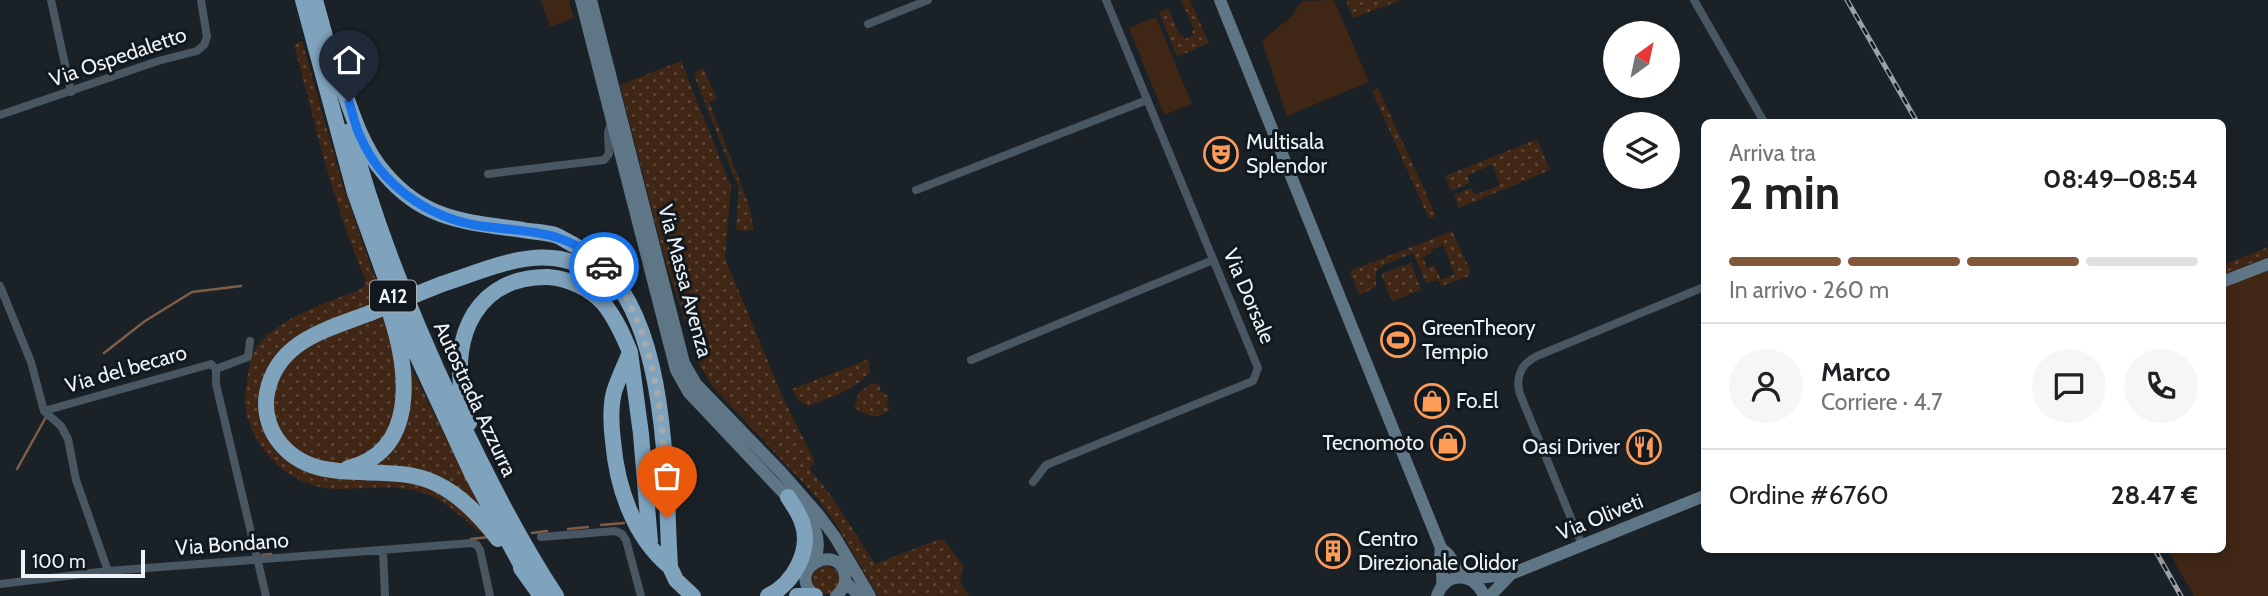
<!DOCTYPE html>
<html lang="it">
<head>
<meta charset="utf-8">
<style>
  body { margin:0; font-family:Cabin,sans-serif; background:#f6f6f6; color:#202124; height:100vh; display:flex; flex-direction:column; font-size:26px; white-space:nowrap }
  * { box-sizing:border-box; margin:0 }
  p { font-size:23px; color:#757577 }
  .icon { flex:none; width:38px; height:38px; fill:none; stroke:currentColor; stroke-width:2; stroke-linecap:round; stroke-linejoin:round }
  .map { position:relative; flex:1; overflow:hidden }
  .drawer { position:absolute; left:1701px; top:119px; width:525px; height:434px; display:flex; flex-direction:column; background:#fff; border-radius:10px; box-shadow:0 4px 10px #0003 }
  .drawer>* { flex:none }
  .needle { width:46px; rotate:33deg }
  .fabs { position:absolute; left:1603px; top:21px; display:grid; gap:14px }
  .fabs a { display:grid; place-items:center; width:77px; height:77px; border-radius:50%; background:#fff; box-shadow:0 4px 10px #0003; font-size:35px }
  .scale { position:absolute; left:21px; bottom:18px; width:124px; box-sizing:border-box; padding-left:7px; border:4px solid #edf3f7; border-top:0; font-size:19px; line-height:24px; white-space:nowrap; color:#edf3f7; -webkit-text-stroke:5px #11191f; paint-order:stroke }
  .pin { position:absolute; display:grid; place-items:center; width:60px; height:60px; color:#fff; margin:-72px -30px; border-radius:50% 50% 50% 0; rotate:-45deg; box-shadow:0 0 7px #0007 }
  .pin .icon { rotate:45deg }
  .courier { position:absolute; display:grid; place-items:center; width:70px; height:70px; margin:-35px; border:5px solid #1a73e8; border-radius:50%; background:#fff; color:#222; box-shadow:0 2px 9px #0007 }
  .overview em { font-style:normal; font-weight:800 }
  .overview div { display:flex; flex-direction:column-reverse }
  .overview { display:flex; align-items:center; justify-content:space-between; height:119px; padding:0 28px }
  h1 { font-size:46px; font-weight:800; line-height:52px }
  .bar { display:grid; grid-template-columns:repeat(4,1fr); gap:10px 7px; align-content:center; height:84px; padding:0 28px }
  .bar i { height:9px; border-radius:5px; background:#e0e0e0 }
  .bar .current { background:#83583a }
  .bar p { grid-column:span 4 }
  .line { display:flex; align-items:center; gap:18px; padding:0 28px; border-top:2px solid #e0e0e0 }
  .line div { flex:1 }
  .round { display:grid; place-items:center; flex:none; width:74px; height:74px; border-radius:37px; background:#f6f6f6 }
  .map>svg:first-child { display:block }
  .grass { fill:url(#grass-dots); fill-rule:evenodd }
  .green { fill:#402615 }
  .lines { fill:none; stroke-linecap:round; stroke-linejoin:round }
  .stream { stroke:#7f5d47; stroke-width:2.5 }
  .street { stroke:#495762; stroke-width:8 }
  .secondary { stroke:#5f7687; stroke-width:12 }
  .highway { stroke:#7fa2bd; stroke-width:16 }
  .rail-casing { stroke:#9ba1a6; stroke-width:5 }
  .rail { stroke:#11191f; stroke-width:2.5; stroke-dasharray:8; stroke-linecap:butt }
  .highway-bridge { stroke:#7fa2bd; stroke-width:16 }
  .done { stroke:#a3aaaf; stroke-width:7; stroke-dasharray:0 12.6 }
  .route { stroke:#1a73e8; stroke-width:9 }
  .labels { text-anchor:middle; stroke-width:6; stroke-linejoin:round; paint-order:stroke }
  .shield { fill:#11191f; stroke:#abb2b6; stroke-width:2 }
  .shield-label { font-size:19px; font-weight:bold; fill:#edf3f7 }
  .street-label { font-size:21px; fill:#edf3f7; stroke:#11191f }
  .poi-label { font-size:21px; fill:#edf3f7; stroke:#11191f; text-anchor:start }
</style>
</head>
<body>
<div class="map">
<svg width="2268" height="596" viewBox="0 0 2268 596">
  <defs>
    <pattern id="grass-dots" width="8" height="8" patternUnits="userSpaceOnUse" patternTransform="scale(1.75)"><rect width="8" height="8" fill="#402615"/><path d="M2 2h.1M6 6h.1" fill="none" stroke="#5c4638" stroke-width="1.8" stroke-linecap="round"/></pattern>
  </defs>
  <rect width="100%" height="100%" fill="#1a2228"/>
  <!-- grass -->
  <path class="grass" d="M 1181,0 L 1190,0 L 1209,43 L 1177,57 L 1159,12 L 1168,8 L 1180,36 L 1183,35 L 1185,39 L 1193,36 L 1192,32 L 1194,30 Z
    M 1346,0 L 1401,0 L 1353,18 Z
    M 302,41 L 344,189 L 383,301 L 304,334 L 262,389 L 290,460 L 399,477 L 445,493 L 490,533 L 480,533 C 463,518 445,500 423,493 C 395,484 368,489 338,489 C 304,489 272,468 256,438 C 248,421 242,406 246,387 C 248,377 249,365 252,356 C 266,321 327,303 359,290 L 364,287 L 366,281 C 333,205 315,124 294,44 Z
    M 681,61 L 731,186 L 725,258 L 781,393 L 815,462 L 809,468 L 832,497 L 875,564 L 940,539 L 944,540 L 963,565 L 960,583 L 969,596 L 878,596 L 836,524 L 814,494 L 713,387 L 699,364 L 666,264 L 620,85 Z
    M 703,68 L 717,99 L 709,102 L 749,205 L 754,230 L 740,231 L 736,228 L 739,189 L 695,78 L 696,73 Z
    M 1378,88 L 1436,216 L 1429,219 L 1372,91 Z
    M 1537,139 L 1550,170 L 1459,208 L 1454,195 L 1471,188 L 1475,195 L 1500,185 L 1492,165 L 1467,175 L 1470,183 L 1451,191 L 1445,176 Z
    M 1452,231 L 1470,270 L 1469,276 L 1442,286 L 1438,280 L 1426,283 L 1413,253 L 1384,265 L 1376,271 L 1376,287 L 1359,295 L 1350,271 ZM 1443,245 L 1455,274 L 1441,280 L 1434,265 L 1427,268 L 1423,257 L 1432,253 L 1431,250 Z
    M 2268,247 L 2268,257 L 2223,275 L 2223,265 Z
    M 1411,263 L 1421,290 L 1392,301 L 1381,274 Z
    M 385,312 L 401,371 L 393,430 L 355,463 L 321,464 L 284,441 L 272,415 L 273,384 L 296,350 Z
    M 869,359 L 870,372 C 855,390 830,398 808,406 L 799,401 L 792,389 Z
    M 409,363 L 482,510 L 458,493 L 365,468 L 390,448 Z
    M 873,383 L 880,385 L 880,390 L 888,396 L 887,403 L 890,409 C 877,421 867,416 854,407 L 859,392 Z
    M812 580a14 14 0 1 1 28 0a14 14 0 1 1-28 0Z"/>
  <!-- green -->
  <path class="green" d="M 541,0 L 569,0 L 574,18 L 550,27 Z
    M 1334,0 L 1369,82 L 1287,116 L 1262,41 L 1292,16 L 1302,1 Z
    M 1156,17 L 1192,104 L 1164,115 L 1129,28 Z
    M 2268,269 L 2268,596 L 2194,596 L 2168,550 L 2222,550 L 2223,288 Z"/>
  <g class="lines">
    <!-- stream -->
    <path class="stream" d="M 104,353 L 145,321 L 192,292 L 241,286
      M 17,469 L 46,417
      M 601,525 L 624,523
      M 568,529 L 588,527
      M 532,533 L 547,531
      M 471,539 L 489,537
      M 262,555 L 271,554"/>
    <!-- street -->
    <path class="street" d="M 51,0 L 71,92
      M 1694,0 L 1764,122
      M 868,24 L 928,0
      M 0,115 L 158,61 L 197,51 L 204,45 L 207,37 L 201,0
      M 488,174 L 604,160 L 609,154 L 608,133 L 611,122
      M 916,190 L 1147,100
      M 0,286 L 31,362 L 44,411 L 61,426 L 68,439 L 76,480 L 108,571
      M 250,341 L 248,357 L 216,369 L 216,384 L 266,596
      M 971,360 L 1213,260
      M 44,411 L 211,364 L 216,369
      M 1033,482 L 1046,465 L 1253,381 L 1258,368 L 1106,0
      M 541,537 L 615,531 L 622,534 L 626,540 L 641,596
      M 1582,545 L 1520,394 C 1515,377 1521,364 1537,356 L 1704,287
      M 383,550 L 385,596
      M 0,584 L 108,571 L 472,543 L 477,545 L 480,550 L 490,596"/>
    <!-- secondary -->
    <path class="secondary" d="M 581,0 L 676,370 L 689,393 L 811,522 C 819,535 820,548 814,562
      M 591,0 L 684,363 L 696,384 L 781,472 L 818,514 L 835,537 L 870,596
      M 1220,0 L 1441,548 L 1448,554 L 1463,577
      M 2222,282 L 2268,264
      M 1441,548 C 1438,560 1444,572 1442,585
      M 1470,579 L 1511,574 L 1704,496
      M 845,581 L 859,596
      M 815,596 C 783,568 840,541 845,576 C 846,585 842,591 836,596
      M 1437,596 C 1445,571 1475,572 1484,596
      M 1490,596 L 1511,574"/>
    <!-- highway -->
    <path class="highway" d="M 303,0 L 355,193 L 387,282 L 414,349 L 472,474 L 527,576
      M 315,0 L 331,58
      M 329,49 C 346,90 355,140 385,174 C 425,221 467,222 523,230 C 533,232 545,232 555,235 C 561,237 568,242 574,245 C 672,297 664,471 670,567 L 676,580 L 693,596
      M 350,131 C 375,227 413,320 455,409 C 485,473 517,537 556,596
      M 442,284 C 501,265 559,234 610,287
      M 370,313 C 326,330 277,341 267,393 C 264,409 268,426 277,439 C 314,492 384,459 435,483 C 461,495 481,517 498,539
      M 630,352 L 641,434 L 650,542
      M 469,423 C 466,415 464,406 463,397 C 450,335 478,276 548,277 C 568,278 591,289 604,304 C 616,319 623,335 630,352 C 625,365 618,379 614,392 C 610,408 611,425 613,441 C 617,487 633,536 670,567
      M 348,468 C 419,451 408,369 391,316
      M 521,568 L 541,596
      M 768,596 C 794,583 812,550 802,522 C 799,513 793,505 788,497
      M 797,596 L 815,596"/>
    <!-- rail casing -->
    <g class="rail-casing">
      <path id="rail" d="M 1847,0 L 1917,122
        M 2155,550 L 2181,596"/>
    </g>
    <!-- rail -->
    <use href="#rail" class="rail"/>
    <!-- highway-bridge -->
    <path class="highway-bridge" d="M 370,313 L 442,284"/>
  </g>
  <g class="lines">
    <!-- done -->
    <path class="done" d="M 604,267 C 663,335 663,433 667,518"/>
    <!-- route -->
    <path class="route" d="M 349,102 C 353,114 355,127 361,138 C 381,184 426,216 475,225 C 524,233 566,227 604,267"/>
  </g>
  <!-- icons -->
  <defs>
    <g id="theatre-ring" transform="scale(1.75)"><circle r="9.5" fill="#11191f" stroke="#fd9c56" stroke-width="1.5"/><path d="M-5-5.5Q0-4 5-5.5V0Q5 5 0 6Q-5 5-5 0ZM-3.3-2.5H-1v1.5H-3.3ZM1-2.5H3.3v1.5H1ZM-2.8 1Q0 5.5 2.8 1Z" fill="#fd9c56"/></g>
    <g id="stadium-ring" transform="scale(1.75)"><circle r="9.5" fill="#11191f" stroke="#fd9c56" stroke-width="1.5"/><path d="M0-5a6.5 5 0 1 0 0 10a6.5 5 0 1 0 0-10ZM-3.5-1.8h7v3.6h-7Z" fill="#fd9c56"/></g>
    <g id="shop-ring" transform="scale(1.75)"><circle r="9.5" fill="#11191f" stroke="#fd9c56" stroke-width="1.5"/><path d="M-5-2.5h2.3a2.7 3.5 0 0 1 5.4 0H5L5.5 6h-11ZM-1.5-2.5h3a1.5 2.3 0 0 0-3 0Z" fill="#fd9c56"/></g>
    <g id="restaurant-ring" transform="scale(1.75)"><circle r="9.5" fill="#11191f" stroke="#fd9c56" stroke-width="1.5"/><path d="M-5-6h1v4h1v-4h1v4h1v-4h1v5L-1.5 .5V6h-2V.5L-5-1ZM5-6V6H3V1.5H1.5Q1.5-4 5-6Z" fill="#fd9c56"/></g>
    <g id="building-ring" transform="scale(1.75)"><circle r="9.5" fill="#11191f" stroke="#fd9c56" stroke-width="1.5"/><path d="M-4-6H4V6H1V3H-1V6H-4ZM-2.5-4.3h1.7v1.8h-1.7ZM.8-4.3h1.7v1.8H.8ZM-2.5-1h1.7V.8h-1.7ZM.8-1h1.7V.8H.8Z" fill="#fd9c56"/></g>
  </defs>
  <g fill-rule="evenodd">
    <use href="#theatre-ring" x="1221" y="154"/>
    <use href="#stadium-ring" x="1398" y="340"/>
    <use href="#shop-ring" x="1432" y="401"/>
    <use href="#shop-ring" x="1448" y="443"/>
    <use href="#restaurant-ring" x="1644" y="447"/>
    <use href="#building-ring" x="1333" y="551"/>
  </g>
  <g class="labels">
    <!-- shield labels -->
    <rect class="shield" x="370" y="280.5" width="46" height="31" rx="5"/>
    <g class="shield-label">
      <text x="393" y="303">A12</text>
    </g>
    <!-- street labels -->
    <g class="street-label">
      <text transform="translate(118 57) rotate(-19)" y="7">Via Ospedaletto</text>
      <text transform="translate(685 281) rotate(75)" y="7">Via Massa Avenza</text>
      <text transform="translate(1249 296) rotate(67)" y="7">Via Dorsale</text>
      <text transform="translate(126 369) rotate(-16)" y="7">Via del becaro</text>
      <text transform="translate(475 399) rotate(65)" y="7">Autostrada Azzurra</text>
      <text transform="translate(1600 517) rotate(-22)" y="7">Via Oliveti</text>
      <text transform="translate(232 544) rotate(-4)" y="7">Via Bondano</text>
    </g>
    <!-- poi labels -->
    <g class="poi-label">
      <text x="1246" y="149">Multisala<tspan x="1246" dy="24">Splendor</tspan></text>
      <text x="1422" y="335">GreenTheory<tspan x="1422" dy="24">Tempio</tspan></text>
      <text x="1456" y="408">Fo.El</text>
      <text x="1424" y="450" text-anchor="end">Tecnomoto</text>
      <text x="1620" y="454" text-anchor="end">Oasi Driver</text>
      <text x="1358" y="546">Centro<tspan x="1358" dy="24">Direzionale Olidor</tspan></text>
    </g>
  </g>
</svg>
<div class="fabs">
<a><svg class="needle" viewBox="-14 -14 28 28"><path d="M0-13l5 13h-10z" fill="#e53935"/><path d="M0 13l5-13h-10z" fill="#757577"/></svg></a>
<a><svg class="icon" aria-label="layers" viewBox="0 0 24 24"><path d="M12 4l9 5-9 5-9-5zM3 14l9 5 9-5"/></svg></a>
</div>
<div class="scale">100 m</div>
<div class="pin" style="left:667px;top:518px;background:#ea580c"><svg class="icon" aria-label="bag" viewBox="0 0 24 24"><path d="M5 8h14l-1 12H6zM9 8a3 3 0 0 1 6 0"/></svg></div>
<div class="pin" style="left:349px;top:102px;background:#1f2937"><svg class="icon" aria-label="home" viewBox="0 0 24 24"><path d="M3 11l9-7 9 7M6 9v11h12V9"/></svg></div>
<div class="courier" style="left:604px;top:267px"><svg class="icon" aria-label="car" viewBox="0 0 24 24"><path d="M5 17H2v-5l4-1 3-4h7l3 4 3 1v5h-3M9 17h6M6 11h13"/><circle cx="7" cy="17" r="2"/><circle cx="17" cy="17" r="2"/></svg></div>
<section class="drawer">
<div class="overview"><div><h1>2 min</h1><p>Arriva tra</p></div><em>08:49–08:54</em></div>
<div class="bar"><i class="current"></i><i class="current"></i><i class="current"></i><i></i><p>In arrivo · 260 m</p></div>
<div class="line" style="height:126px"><a class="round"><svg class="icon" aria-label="person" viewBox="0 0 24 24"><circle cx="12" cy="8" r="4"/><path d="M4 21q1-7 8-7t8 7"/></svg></a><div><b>Marco</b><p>Corriere · 4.7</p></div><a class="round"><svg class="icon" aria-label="chat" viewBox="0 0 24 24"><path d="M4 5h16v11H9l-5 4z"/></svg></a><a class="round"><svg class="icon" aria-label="phone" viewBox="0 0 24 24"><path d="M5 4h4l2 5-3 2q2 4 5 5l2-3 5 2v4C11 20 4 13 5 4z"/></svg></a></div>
<div class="line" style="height:91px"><div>Ordine #6760</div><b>28.47 €</b></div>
</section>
</div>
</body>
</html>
